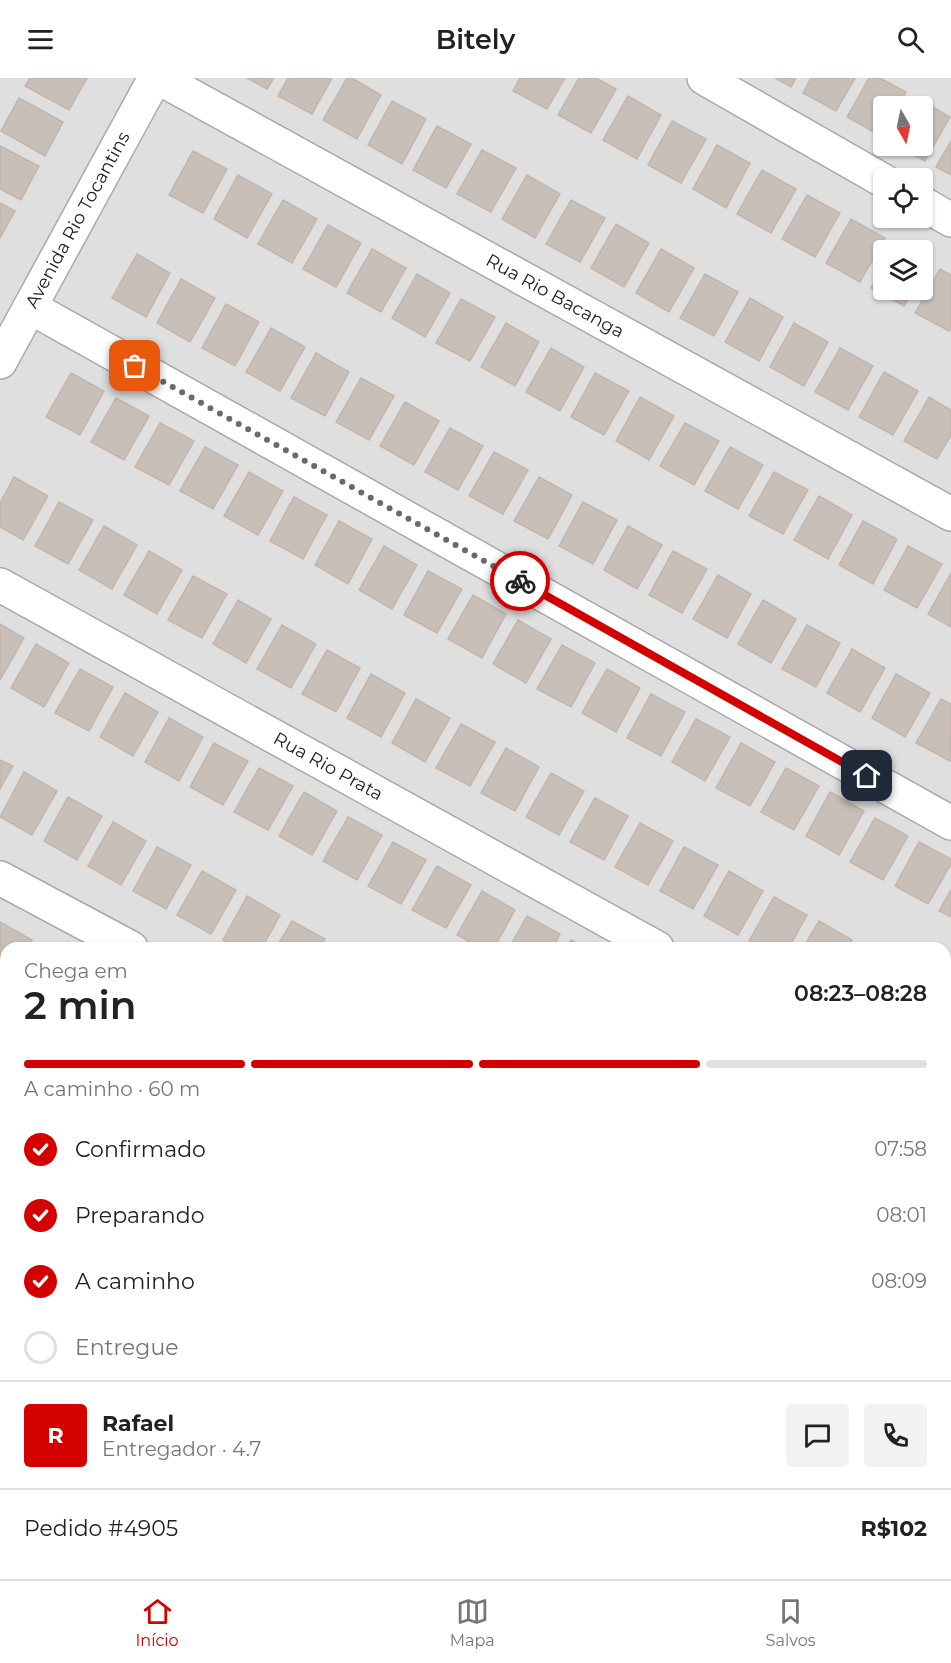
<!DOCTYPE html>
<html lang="pt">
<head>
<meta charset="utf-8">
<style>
  body { margin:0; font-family:Montserrat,sans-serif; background:#f2f2f2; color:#222; height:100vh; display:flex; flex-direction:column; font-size:22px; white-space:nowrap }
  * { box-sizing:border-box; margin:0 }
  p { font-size:20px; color:#767676 }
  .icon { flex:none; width:33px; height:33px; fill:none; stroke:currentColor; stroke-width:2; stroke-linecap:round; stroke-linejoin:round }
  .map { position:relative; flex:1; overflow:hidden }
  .drawer { position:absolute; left:0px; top:864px; width:951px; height:638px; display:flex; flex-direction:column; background:#fff; border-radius:18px 18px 0 0; box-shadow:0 2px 4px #0004 }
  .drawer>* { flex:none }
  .needle { width:39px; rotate:171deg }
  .fabs { position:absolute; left:873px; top:18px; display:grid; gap:12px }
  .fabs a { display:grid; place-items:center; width:60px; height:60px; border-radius:6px; background:#fff; box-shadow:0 2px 4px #0004; font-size:30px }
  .pin { position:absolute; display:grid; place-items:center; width:51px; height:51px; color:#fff; margin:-26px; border-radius:12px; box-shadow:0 3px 9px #0006 }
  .courier { position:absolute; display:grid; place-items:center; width:60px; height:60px; margin:-30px; border:4px solid #d40000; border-radius:50%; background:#fff; color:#222; box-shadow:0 2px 8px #0007 }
  .head em { font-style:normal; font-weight:600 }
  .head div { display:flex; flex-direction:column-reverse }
  .head { display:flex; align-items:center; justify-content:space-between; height:102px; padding:0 24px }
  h1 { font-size:39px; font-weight:600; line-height:45px }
  .bar { display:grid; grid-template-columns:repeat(4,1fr); gap:9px 6px; align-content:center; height:72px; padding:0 24px }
  .bar i { height:8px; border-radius:4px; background:#e0e0e0 }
  .bar .selected { background:#d40000 }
  .bar p { grid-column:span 4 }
  .line { display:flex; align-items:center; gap:15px; padding:0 24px; border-top:2px solid #e0e0e0 }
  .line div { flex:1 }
  .round { display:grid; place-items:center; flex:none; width:63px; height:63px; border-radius:6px; background:#f2f2f2 }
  ol { padding:0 24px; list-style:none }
  li { display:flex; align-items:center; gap:18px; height:66px }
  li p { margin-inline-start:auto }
  li .icon { padding:6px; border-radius:50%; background:#d40000; color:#fff; stroke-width:4 }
  li:last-child { color:#767676 }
  li i { width:33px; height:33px; border:3px solid #e0e0e0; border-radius:50% }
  header { display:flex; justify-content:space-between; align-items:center; height:78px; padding:0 24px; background:#fff; font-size:27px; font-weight:600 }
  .menu { display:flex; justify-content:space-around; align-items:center; height:84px; border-top:2px solid #e0e0e0; background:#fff; font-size:16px; color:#767676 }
  .menu a { display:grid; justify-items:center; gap:3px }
  .menu .selected { color:#d40000 }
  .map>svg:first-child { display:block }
  .residential { fill:#e0dfdf; fill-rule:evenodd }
  .grass { fill:#cdebb0 }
  .building { fill:#c7bfb8; stroke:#c4b6ab; stroke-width:1.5 }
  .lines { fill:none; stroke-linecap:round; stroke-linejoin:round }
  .minor-casing { stroke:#a9a9a9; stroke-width:36 }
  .tertiary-casing { stroke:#a9a9a9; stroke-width:36 }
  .minor { stroke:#fff; stroke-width:33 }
  .tertiary { stroke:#fff; stroke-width:33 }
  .done { stroke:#6b6a68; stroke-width:6; stroke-dasharray:0 10.8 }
  .route { stroke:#d40000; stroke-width:8 }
  .labels { text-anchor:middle; stroke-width:6; stroke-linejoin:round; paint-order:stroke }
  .street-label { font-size:18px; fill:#222; stroke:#fff }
</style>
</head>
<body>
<header><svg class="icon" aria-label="menu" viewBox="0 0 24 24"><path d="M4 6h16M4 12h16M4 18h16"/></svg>Bitely<svg class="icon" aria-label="search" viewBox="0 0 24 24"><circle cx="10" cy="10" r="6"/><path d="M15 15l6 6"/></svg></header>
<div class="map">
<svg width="951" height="1501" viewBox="0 0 951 1501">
  <rect width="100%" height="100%" fill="#f2efe9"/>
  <!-- residential -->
  <path class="residential" d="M 0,0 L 951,0 L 951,993 L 945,995 L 945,870 L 6,870 L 6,1200 L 0,1200 ZM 884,28 L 922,28 L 922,68 L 884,68 ZM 884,100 L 922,100 L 922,140 L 884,140 ZM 884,172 L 922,172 L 922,212 L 884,212 Z"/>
  <!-- grass -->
  <path class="grass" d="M 951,1154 L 951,1501 L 0,1501 L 0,1291 L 6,1290 L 6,1496 L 945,1496 L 945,1155 Z"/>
  <!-- building -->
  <path class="building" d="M 30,0 L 87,0 L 69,32 L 25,8 Z
    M 247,0 L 274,0 L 267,11 Z
    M 288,0 L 332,0 L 312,36 L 278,18 Z
    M 347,0 L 352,0 L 381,17 L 357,61 L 323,42 Z
    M 520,0 L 565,0 L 547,31 L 513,13 Z
    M 579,0 L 596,0 L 616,11 L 591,55 L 558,37 Z
    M 775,0 L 796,0 L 791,9 Z
    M 811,0 L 855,0 L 836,33 L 803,15 Z
    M 869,0 L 880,0 L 906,14 L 898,28 L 884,28 L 884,54 L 881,58 L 847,39 Z
    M 628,18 L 661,37 L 637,81 L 603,62 Z
    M 19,20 L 63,44 L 45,78 L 1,53 Z
    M 917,20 L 950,39 L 925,83 L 897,68 L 922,68 L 922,28 L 912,28 Z
    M 392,23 L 426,41 L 402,86 L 368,67 Z
    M 672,43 L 706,61 L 681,105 L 648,87 Z
    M 437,48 L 471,66 L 446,110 L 413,92 Z
    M 951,63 L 951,97 L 936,89 Z
    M 717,67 L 750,85 L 726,130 L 693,111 Z
    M 0,68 L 39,88 L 21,122 L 0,111 Z
    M 482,72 L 516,90 L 491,134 L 457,116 Z
    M 193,73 L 227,91 L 203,135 L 169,117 Z
    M 762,92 L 796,111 L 771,155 L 737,136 Z
    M 238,97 L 272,116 L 247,160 L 214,141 Z
    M 527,97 L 560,116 L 535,160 L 502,141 Z
    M 807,117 L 840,135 L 815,179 L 782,161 Z
    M 283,122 L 317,141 L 292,185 L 258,166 Z
    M 571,122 L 605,140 L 580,184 L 546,166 Z
    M 0,125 L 15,133 L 0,160 Z
    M 851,141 L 885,160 L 860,204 L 826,185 Z
    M 616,146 L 649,165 L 624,209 L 591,190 Z
    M 328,147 L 361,165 L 336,209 L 303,191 Z
    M 372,171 L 406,190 L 381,234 L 347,215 Z
    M 661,171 L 694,190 L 669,234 L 636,215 Z
    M 137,176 L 170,195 L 146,239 L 112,220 Z
    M 884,188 L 884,212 L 914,212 L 904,228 L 871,210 Z
    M 940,191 L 951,197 L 951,250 L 949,253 L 915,235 Z
    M 417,196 L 450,215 L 425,259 L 392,240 Z
    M 705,196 L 738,214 L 714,258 L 680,240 Z
    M 181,201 L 215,220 L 190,264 L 157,245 Z
    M 750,220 L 783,239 L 759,283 L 725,264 Z
    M 461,221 L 495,239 L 470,283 L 436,265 Z
    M 226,226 L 259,244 L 235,288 L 202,270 Z
    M 506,245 L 539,264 L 515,308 L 481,289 Z
    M 794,245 L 828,264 L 804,308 L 770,289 Z
    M 271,250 L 305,269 L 280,313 L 246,294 Z
    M 551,270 L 584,289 L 560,333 L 526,314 Z
    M 840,270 L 873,288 L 848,332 L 815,314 Z
    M 316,275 L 349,294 L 325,338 L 291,320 Z
    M 884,294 L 918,313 L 893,357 L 859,339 Z
    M 71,295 L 104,313 L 80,357 L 46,339 Z
    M 595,295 L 629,313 L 604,357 L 571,339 Z
    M 361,300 L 394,318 L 369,362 L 336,344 Z
    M 640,319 L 674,338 L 649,382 L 616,363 Z
    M 929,319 L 951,332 L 951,357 L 937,381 L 904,363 Z
    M 116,320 L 149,338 L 124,382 L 91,364 Z
    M 405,324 L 439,343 L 414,387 L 380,368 Z
    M 160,345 L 194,363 L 169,407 L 135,389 Z
    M 685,345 L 719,363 L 694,407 L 660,388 Z
    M 450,350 L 483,368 L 458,412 L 425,394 Z
    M 205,369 L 238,387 L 213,431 L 180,413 Z
    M 730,369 L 763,387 L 738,431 L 705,413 Z
    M 494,374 L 528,392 L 503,436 L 469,418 Z
    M 249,394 L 283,413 L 258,457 L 224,438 Z
    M 774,394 L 808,412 L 783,456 L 749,438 Z
    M 14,399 L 48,418 L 23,462 L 0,449 L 0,425 Z
    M 539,399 L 572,417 L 548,461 L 514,443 Z
    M 819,418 L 852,437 L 828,481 L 794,462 Z
    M 294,419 L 327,437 L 303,481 L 270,463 Z
    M 59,424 L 93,442 L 68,486 L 35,468 Z
    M 583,424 L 617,442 L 593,486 L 559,468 Z
    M 339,443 L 372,461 L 348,506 L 315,487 Z
    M 863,443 L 897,461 L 873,506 L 839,487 Z
    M 104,448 L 137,467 L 112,511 L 79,492 Z
    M 628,448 L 662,467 L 637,511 L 604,492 Z
    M 384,468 L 417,487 L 392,531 L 359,512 Z
    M 908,468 L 942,486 L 917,530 L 884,512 Z
    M 149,473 L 182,492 L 157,536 L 124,517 Z
    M 673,473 L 707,491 L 682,535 L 649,517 Z
    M 428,493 L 462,511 L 437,555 L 404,537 Z
    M 951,495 L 951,549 L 928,536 Z
    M 718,497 L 751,516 L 727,560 L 693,541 Z
    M 193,498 L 227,516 L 202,560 L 168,542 Z
    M 473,517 L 506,536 L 482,580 L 448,561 Z
    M 238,522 L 271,541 L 246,585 L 213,566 Z
    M 763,522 L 796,541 L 771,585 L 738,566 Z
    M 518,542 L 551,561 L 526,605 L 493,586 Z
    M 0,546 L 24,560 L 0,602 Z
    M 282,547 L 316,566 L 291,610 L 257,591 Z
    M 807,547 L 840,565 L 816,609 L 782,591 Z
    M 36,566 L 69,585 L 44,629 L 11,610 Z
    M 562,567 L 595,585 L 571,629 L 537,611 Z
    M 852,571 L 885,590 L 860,634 L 827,615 Z
    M 327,572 L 360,590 L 336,634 L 302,616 Z
    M 80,591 L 113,609 L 89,653 L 55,635 Z
    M 607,591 L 640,610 L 616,654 L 582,635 Z
    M 371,596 L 405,615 L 381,659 L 347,640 Z
    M 896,596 L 930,615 L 905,659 L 872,640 Z
    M 125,615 L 158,634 L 133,678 L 100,659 Z
    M 651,616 L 685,634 L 661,678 L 627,660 Z
    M 416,621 L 450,640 L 425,684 L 392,665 Z
    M 941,621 L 951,626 L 950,683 L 916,665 Z
    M 169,640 L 203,659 L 179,703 L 145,684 Z
    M 696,641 L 730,659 L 705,703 L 672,684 Z
    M 461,646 L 495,664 L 470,708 L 436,690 Z
    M 214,665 L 248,683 L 223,727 L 190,709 Z
    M 741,665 L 775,684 L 750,728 L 716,710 Z
    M 506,670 L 539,689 L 515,733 L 481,715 Z
    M 0,682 L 13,688 L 0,711 Z
    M 259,690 L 293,708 L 268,752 L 234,734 Z
    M 786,690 L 819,708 L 794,752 L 761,734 Z
    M 24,694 L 57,713 L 32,757 L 0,739 Z
    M 551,695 L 584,713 L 559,757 L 526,739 Z
    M 304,714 L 337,733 L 312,777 L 279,758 Z
    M 830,714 L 864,733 L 839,777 L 806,758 Z
    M 68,719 L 102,738 L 77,782 L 44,763 Z
    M 595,720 L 628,738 L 604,782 L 570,764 Z
    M 348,739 L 382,757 L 357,802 L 323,783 Z
    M 875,740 L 908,758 L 883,802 L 850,784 Z
    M 113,744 L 146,763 L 121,807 L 88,788 Z
    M 640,745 L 673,763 L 648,807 L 615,789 Z
    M 393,764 L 426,782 L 401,826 L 368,808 Z
    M 919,764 L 951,781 L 951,786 L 928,826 L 895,808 Z
    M 157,769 L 191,787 L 166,831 L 133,813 Z
    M 684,769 L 718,787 L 693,831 L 660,813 Z
    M 437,788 L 471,807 L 446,850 L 412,832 Z
    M 202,793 L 236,812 L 211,856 L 177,837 Z
    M 729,793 L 763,813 L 738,857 L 704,838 Z
    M 951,812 L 951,839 L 939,833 Z
    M 482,813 L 515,832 L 494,870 L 481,870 L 457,857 Z
    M 247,818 L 280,837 L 262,870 L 237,870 L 223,862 Z
    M 774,819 L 807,837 L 789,870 L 762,870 L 749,863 Z
    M 527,838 L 560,856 L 553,870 L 509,870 Z
    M 292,843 L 325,861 L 320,870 L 276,870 Z
    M 819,843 L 852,862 L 847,870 L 803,870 Z
    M 0,844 L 32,862 L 28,870 L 6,870 L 6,905 L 0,902 Z
    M 571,862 L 586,870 L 567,870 Z
    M 0,979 L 6,983 L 6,1015 L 0,1026 Z"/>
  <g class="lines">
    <!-- minor casing -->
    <g class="minor-casing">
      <g id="minor">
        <path id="s1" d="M 159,0 L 951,436"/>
        <path d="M 704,0 L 884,103"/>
        <path d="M 922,125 L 951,142"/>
        <path d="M 30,229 L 951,745"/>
        <path id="s2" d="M 0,507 L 657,870"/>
        <path d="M 0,800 L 131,870"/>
        <path d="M 0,1091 L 6,1094"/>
      </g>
    </g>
    <!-- tertiary casing -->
    <g class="tertiary-casing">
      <g id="tertiary">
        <path id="s3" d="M 0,284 L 155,0"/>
        <path d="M 945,945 L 951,944"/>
        <path d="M 0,1165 L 6,1165"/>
      </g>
    </g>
    <!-- minor -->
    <use href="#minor" class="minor"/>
    <!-- tertiary -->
    <use href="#tertiary" class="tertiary"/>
  </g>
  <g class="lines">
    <!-- done -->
    <path class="done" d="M 135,288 L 520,503"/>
    <!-- route -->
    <path class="route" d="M 520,503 L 867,698"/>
  </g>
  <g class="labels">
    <!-- street labels -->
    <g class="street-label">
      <text dy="6" stroke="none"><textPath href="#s3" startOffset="162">Avenida Rio Tocantins</textPath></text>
      <text dy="6" stroke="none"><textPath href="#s1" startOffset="452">Rua Rio Bacanga</textPath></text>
      <text dy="6" stroke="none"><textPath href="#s2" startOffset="375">Rua Rio Prata</textPath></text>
    </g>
  </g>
</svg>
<div class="fabs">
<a><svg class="needle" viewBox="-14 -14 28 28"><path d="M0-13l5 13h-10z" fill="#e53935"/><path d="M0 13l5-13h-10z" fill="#767676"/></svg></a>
<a><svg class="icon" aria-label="locate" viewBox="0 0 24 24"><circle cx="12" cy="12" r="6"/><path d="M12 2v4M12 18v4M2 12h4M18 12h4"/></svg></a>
<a><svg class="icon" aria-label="layers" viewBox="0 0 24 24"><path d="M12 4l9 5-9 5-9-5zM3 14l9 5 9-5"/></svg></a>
</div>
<div class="pin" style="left:135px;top:288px;background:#ea580c"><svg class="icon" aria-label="bag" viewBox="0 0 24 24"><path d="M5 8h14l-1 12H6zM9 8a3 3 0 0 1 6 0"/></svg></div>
<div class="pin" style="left:867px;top:698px;background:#1f2937"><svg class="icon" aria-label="home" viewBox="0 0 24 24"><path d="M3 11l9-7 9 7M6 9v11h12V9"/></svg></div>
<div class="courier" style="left:520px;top:503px"><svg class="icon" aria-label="bike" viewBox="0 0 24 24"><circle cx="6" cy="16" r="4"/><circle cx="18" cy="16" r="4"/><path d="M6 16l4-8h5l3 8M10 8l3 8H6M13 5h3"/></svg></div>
<section class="drawer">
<div class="head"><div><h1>2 min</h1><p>Chega em</p></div><em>08:23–08:28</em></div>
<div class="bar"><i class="selected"></i><i class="selected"></i><i class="selected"></i><i></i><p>A caminho · 60 m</p></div>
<ol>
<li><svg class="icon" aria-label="check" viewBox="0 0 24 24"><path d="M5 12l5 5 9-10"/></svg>Confirmado<p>07:58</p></li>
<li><svg class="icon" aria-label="check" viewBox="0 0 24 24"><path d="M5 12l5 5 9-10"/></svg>Preparando<p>08:01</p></li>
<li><svg class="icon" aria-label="check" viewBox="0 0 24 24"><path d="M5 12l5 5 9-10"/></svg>A caminho<p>08:09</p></li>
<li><i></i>Entregue</li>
</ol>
<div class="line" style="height:108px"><b class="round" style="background:#d40000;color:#fff">R</b><div><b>Rafael</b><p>Entregador · 4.7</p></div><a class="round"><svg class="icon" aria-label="chat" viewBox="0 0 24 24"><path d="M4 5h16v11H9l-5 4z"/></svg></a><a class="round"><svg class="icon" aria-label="phone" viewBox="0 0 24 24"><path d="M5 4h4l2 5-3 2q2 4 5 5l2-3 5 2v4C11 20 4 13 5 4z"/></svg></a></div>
<div class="line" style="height:78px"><div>Pedido #4905</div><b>R$102</b></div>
</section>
</div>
<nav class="menu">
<a class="selected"><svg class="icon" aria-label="home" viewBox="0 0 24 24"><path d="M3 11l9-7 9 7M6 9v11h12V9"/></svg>Início</a>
<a><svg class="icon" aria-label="map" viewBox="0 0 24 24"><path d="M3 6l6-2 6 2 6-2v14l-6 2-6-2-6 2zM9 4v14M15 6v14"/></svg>Mapa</a>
<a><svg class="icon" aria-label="saved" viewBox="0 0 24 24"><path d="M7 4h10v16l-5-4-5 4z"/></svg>Salvos</a>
</nav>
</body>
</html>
